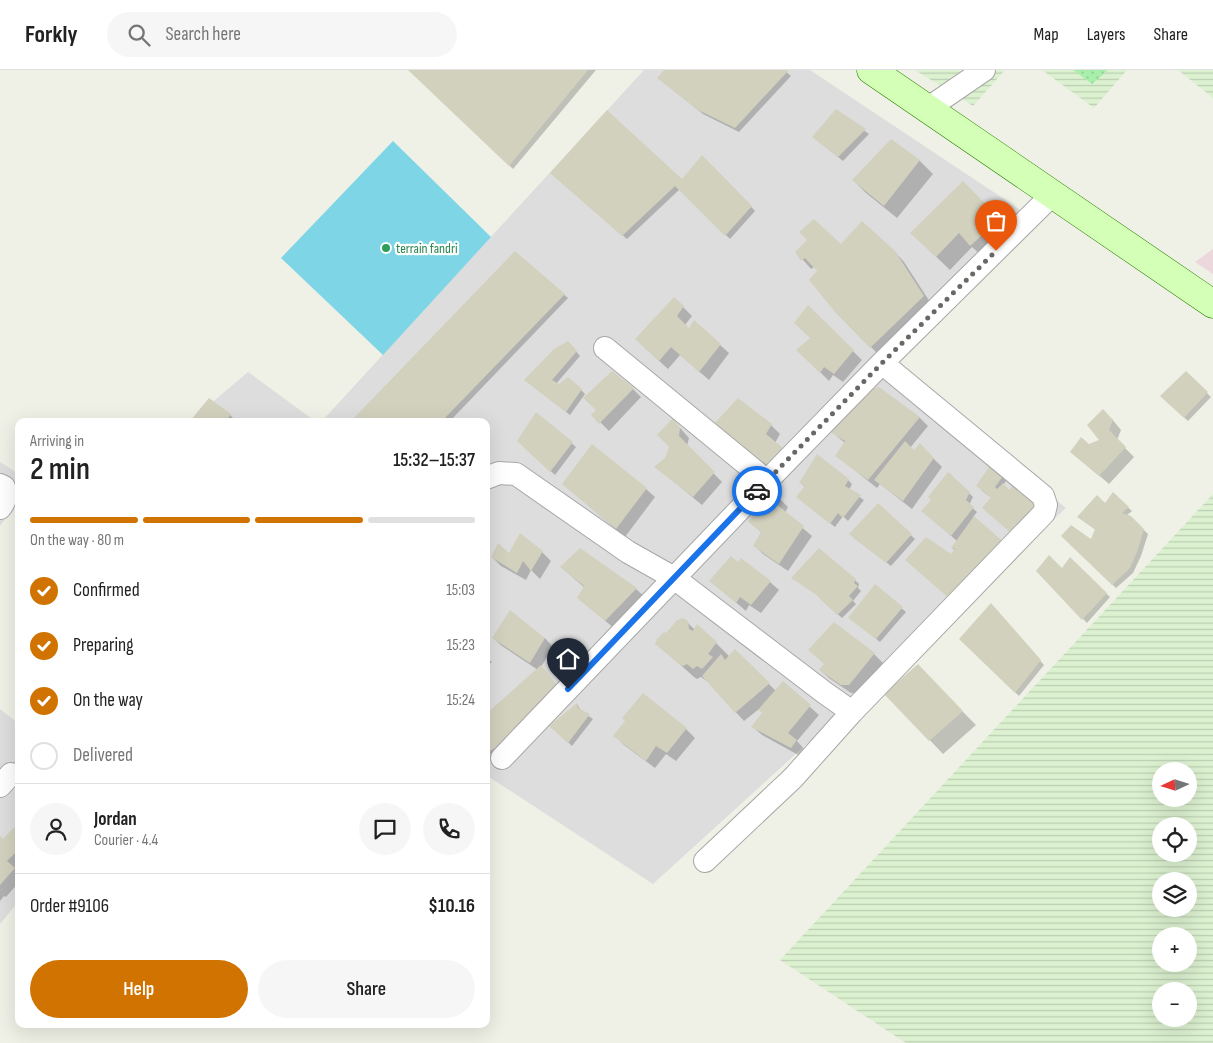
<!DOCTYPE html>
<html lang="en">
<head>
<meta charset="utf-8">
<style>
  body { margin:0; font-family:"Sofia Sans Condensed",sans-serif; background:#f6f6f6; color:#222; height:100vh; display:flex; flex-direction:column; font-size:19px; white-space:nowrap }
  * { box-sizing:border-box; margin:0 }
  p { font-size:16px; color:#767676 }
  .icon { flex:none; width:28px; height:28px; fill:none; stroke:currentColor; stroke-width:2; stroke-linecap:round; stroke-linejoin:round }
  .map { position:relative; flex:1; overflow:hidden }
  .panel { position:absolute; left:15px; top:348px; width:475px; height:610px; display:flex; flex-direction:column; background:#fff; border-radius:10px; box-shadow:0 5px 20px #0002 }
  .panel>* { flex:none }
  .needle { width:32px; rotate:266deg }
  .tools { position:absolute; left:1152px; top:692px; display:grid; gap:10px }
  .tools a { display:grid; place-items:center; width:45px; height:45px; border-radius:50%; background:#fff; box-shadow:0 5px 20px #0002; font-size:25px }
  .pin { position:absolute; display:grid; place-items:center; width:42px; height:42px; color:#fff; margin:-51px -21px; border-radius:50% 50% 50% 0; rotate:-45deg; box-shadow:0 0 5px #0007 }
  .pin .icon { rotate:45deg }
  .courier { position:absolute; display:grid; place-items:center; width:50px; height:50px; margin:-25px; border:4px solid #1a73e8; border-radius:50%; background:#fff; color:#222; box-shadow:0 1px 6px #0007 }
  .overview em { font-style:normal; font-weight:600 }
  .overview div { display:flex; flex-direction:column-reverse }
  .overview { display:flex; align-items:center; justify-content:space-between; height:85px; padding:0 15px }
  h1 { font-size:32px; font-weight:600; line-height:38px }
  .bar { display:grid; grid-template-columns:repeat(4,1fr); gap:8px 5px; align-content:center; height:60px; padding:0 15px }
  .bar i { height:6px; border-radius:4px; background:#e0e0e0 }
  .bar .on { background:#d07300 }
  .bar p { grid-column:span 4 }
  .line { display:flex; align-items:center; gap:12px; padding:0 15px; border-top:1px solid #e0e0e0 }
  .line div { flex:1 }
  .round { display:grid; place-items:center; flex:none; width:52px; height:52px; border-radius:26px; background:#f6f6f6 }
  ol { padding:0 15px; list-style:none }
  li { display:flex; align-items:center; gap:15px; height:55px }
  li p { margin-inline-start:auto }
  li .icon { padding:5px; border-radius:50%; background:#d07300; color:#fff; stroke-width:4 }
  li:last-child { color:#767676 }
  li i { width:28px; height:28px; border:2px solid #e0e0e0; border-radius:50% }
  .action { display:flex; gap:10px; margin-top:auto; padding:10px 15px }
  .action a { flex:1; height:58px; border-radius:30px; background:#d07300; color:#fff; font-size:20px; font-weight:600; line-height:58px; text-align:center }
  .action a+a { background:#f6f6f6; color:#222 }
  header { display:flex; align-items:center; gap:30px; box-sizing:border-box; height:70px; padding:0 25px; background:#fff; border-bottom:1px solid #e0e0e0 }
  header strong { font-size:24px }
  nav { display:flex; gap:28px; margin-inline-start:auto; font-size:18px }
  .search { width:350px; height:45px; background:#f6f6f6; display:flex; align-items:center; gap:12px; box-sizing:border-box; padding:0 18px; border-radius:28px; color:#767676; font-size:19px }
  .map>svg:first-child { display:block }
  .residential { fill:#dedddd }
  .industrial { fill:#ebd7dc }
  .farmland { fill:url(#farmland-rules); fill-rule:evenodd }
  .grass { fill:url(#grass-dots) }
  .pitch { fill:#7ed5e6 }
  .shadow { fill:#0003 }
  .building { fill:#d2d1be }
  .lines { fill:none; stroke-linecap:round; stroke-linejoin:round }
  .street-casing { stroke:#a7a7a7; stroke-width:24 }
  .secondary-casing { stroke:#2a7e00; stroke-width:29 }
  .street { stroke:#fff; stroke-width:22 }
  .secondary { stroke:#d3ffb6; stroke-width:28 }
  .done { stroke:#686965; stroke-width:5; stroke-dasharray:0 9 }
  .route { stroke:#1a73e8; stroke-width:6 }
  .leisure-dot { fill:#2e9e5b; stroke:#fff; stroke-width:2 }
  .labels { text-anchor:middle; stroke-width:4.5; stroke-linejoin:round; paint-order:stroke }
  .leisure-label { font-size:14px; fill:#27864d; stroke:#fff; text-anchor:start }
</style>
</head>
<body>
<header>
<strong>Forkly</strong>
<div class="search"><svg class="icon" aria-label="search" viewBox="0 0 24 24"><circle cx="10" cy="10" r="6"/><path d="M15 15l6 6"/></svg>Search here</div>
<nav><a>Map</a><a>Layers</a><a>Share</a></nav>
</header>
<div class="map">
<svg width="1213" height="973" viewBox="0 0 1213 973">
  <defs>
    <pattern id="farmland-rules" width="6" height="5" patternUnits="userSpaceOnUse" patternTransform="scale(1.25)"><rect width="6" height="5" fill="#dcf1d0"/><path d="M0 2.5h6" fill="none" stroke="#bcceb2"/></pattern>
    <pattern id="grass-dots" width="8" height="8" patternUnits="userSpaceOnUse" patternTransform="scale(1.25)"><rect width="8" height="8" fill="#a8efac"/><path d="M2 2h.1M6 6h.1" fill="none" stroke="#90cd94" stroke-width="1.8" stroke-linecap="round"/></pattern>
  </defs>
  <rect width="100%" height="100%" fill="#eff1e6"/>
  <!-- residential -->
  <path class="residential" d="M 644,0 L 810,0 L 1022,141 L 882,289 L 1066,438 L 653,814 L 486,705 L 486,351 L 322,351 Z
    M 248,302 L 315,351 L 190,351 Z
    M 0,392 L 19,404 L 19,431 L 0,456 Z
    M 0,639 L 19,654 L 19,831 L 0,854 Z"/>
  <!-- industrial -->
  <path class="industrial" d="M 1213,179 L 1213,204 L 1195,192 Z"/>
  <!-- farmland -->
  <path class="farmland" d="M 915,0 L 1005,0 L 973,36 Z
    M 1042,0 L 1127,0 L 1094,38 Z
    M 1178,0 L 1213,0 L 1213,28 Z
    M 1213,424 L 1213,973 L 906,973 L 780,890 ZM 1161,701 L 1189,701 L 1189,729 L 1161,729 ZM 1161,756 L 1189,756 L 1189,784 L 1161,784 ZM 1161,811 L 1189,811 L 1189,839 L 1161,839 ZM 1161,866 L 1189,866 L 1189,894 L 1161,894 ZM 1161,921 L 1189,921 L 1189,949 L 1161,949 Z"/>
  <!-- grass -->
  <path class="grass" d="M 1073,0 L 1108,0 L 1092,14 Z"/>
  <!-- pitch -->
  <path class="pitch" d="M 393,71 L 491,167 L 383,285 L 281,188 Z"/>
  <!-- shadow -->
  <path class="shadow" d="M 409,0 L 596,0 L 513,99 Z
    M 666,0 L 784,0 L 791,6 L 739,62 L 703,44 L 663,12 Z
    M 836,40 L 869,64 L 843,91 L 818,71 Z
    M 891,71 L 920,91 L 933,104 L 897,148 L 866,123 L 853,110 Z
    M 702,86 L 755,141 L 730,169 L 680,119 L 627,169 L 555,107 L 682,111 Z
    M 963,113 L 1012,163 L 984,188 L 972,177 L 950,200 L 925,176 Z
    M 796,182 L 895,182 L 904,192 L 932,235 L 880,286 L 836,242 L 818,201 L 814,197 L 811,199 Z
    M 515,183 L 568,228 L 450,351 L 352,351 Z
    M 683,237 L 692,246 L 685,255 L 689,260 L 720,275 L 729,283 L 709,310 L 680,285 L 668,299 L 645,278 Z
    M 808,237 L 862,290 L 843,312 L 833,305 L 829,311 L 798,280 L 812,268 Z
    M 568,272 L 580,286 L 556,314 L 581,320 L 585,324 L 570,345 L 530,314 Z
    M 1186,303 L 1211,327 L 1188,351 L 1161,326 Z
    M 878,318 L 920,348 L 928,356 L 910,378 L 914,381 L 920,375 L 942,397 L 912,439 L 880,414 L 877,418 L 837,386 L 845,373 L 832,362 Z
    M 633,319 L 641,327 L 609,361 L 593,345 Z
    M 209,329 L 230,345 L 234,349 L 232,351 L 192,351 Z
    M 536,344 L 576,377 L 555,405 L 518,371 Z
    M 1112,349 L 1121,360 L 1117,370 L 1134,387 L 1109,414 L 1081,390 L 1088,375 L 1101,371 Z
    M 673,350 L 689,368 L 687,376 L 722,412 L 702,435 L 656,397 L 666,389 L 671,377 Z
    M 771,355 L 780,364 L 775,373 L 790,388 L 776,404 L 723,364 Z
    M 949,403 L 973,427 L 969,435 L 977,442 L 973,447 L 1006,476 L 951,486 L 956,481 L 952,478 L 957,471 L 927,445 L 932,430 Z
    M 1002,407 L 1006,411 L 1003,415 L 1009,421 L 1038,436 L 992,428 L 981,420 Z
    M 848,410 L 852,414 L 849,420 L 864,430 L 848,451 L 843,446 L 835,457 L 802,431 L 806,418 L 801,413 Z
    M 563,414 L 646,419 L 655,427 L 625,467 Z
    M 766,419 L 779,428 L 788,437 L 785,443 L 812,466 L 788,501 L 763,484 L 754,475 L 762,463 L 750,452 L 764,433 Z
    M 1113,424 L 1132,441 L 1126,446 L 1130,447 L 1148,464 L 1141,486 L 1133,503 L 1116,518 L 1063,466 L 1092,471 L 1096,460 L 1083,451 L 1105,435 Z
    M 878,435 L 915,469 L 891,496 L 854,468 Z
    M 542,482 L 551,491 L 540,509 L 531,500 L 526,510 L 501,496 L 492,487 Z
    M 1070,489 L 1110,527 L 1087,553 L 1038,501 L 1062,500 Z
    M 738,493 L 770,512 L 779,520 L 761,543 L 749,535 L 746,541 L 711,511 Z
    M 561,497 L 636,519 L 645,527 L 615,559 L 578,528 L 585,518 Z
    M 855,510 L 859,514 L 858,518 L 861,521 L 853,531 L 856,534 L 842,548 L 820,528 Z
    M 875,516 L 906,542 L 880,572 L 854,551 Z
    M 994,539 L 1044,595 L 1019,626 L 960,569 Z
    M 687,552 L 695,560 L 716,573 L 730,587 L 735,581 L 776,621 L 783,613 L 819,645 L 797,671 L 805,680 L 800,686 L 762,665 L 753,657 L 763,643 L 759,639 L 744,651 L 708,612 L 701,607 L 697,609 L 694,607 L 657,574 Z
    M 834,553 L 874,584 L 883,593 L 858,623 L 851,623 L 829,608 L 820,600 L 825,594 Z
    M 493,568 L 545,568 L 553,577 L 541,597 L 559,618 L 500,682 L 486,686 L 486,646 L 538,600 L 502,576 Z
    M 486,587 L 492,592 L 486,597 Z
    M 917,596 L 976,655 L 943,684 L 886,624 Z
    M 577,634 L 581,641 L 593,649 L 572,676 L 551,656 Z
    M 686,659 L 695,668 L 676,691 L 666,684 L 655,698 L 624,675 L 615,666 Z
    M 19,754 L 19,797 L 15,800 L 19,804 L 19,812 L 6,827 L 4,826 L 0,831 L 0,768 L 3,771 Z"/>
  <!-- building -->
  <path class="building" d="M 408,0 L 588,0 L 509,96 Z
    M 664,0 L 787,0 L 788,1 L 735,58 L 698,40 L 657,8 Z
    M 836,39 L 866,59 L 838,87 L 812,67 Z
    M 607,40 L 682,109 L 702,85 L 752,136 L 725,166 L 675,116 L 622,166 L 550,103 Z
    M 891,69 L 920,90 L 884,136 L 852,110 Z
    M 963,111 L 1000,149 L 970,176 L 959,163 L 936,187 L 910,163 Z
    M 814,149 L 841,174 L 862,151 L 895,181 L 924,226 L 870,278 L 835,242 L 809,210 L 817,201 L 805,188 L 801,191 L 795,182 L 807,170 L 799,162 Z
    M 515,181 L 565,224 L 442,351 L 351,351 Z
    M 674,227 L 684,236 L 677,246 L 689,258 L 694,250 L 721,274 L 699,302 L 671,277 L 659,291 L 635,269 Z
    M 808,235 L 854,280 L 834,304 L 824,297 L 820,303 L 796,280 L 810,268 L 794,253 Z
    M 568,271 L 577,281 L 552,310 L 559,314 L 568,307 L 582,319 L 566,342 L 524,310 L 554,279 Z
    M 612,301 L 634,318 L 599,354 L 591,345 L 596,340 L 583,328 Z
    M 1186,301 L 1208,322 L 1184,348 L 1160,326 Z
    M 879,317 L 920,347 L 868,410 L 835,386 L 845,371 L 830,362 L 866,319 Z
    M 209,328 L 231,344 L 226,351 L 190,351 Z
    M 738,328 L 772,354 L 766,364 L 783,378 L 767,396 L 713,355 Z
    M 1103,339 L 1113,350 L 1109,360 L 1126,377 L 1099,406 L 1070,382 L 1081,367 L 1089,374 L 1099,370 L 1087,355 Z
    M 536,342 L 573,372 L 550,402 L 517,371 Z
    M 673,348 L 680,358 L 679,366 L 715,402 L 693,427 L 654,397 L 665,388 L 669,377 L 657,365 Z
    M 905,371 L 914,380 L 920,373 L 934,388 L 903,431 L 874,410 Z
    M 592,374 L 647,418 L 616,459 L 562,414 Z
    M 817,384 L 849,409 L 845,416 L 861,425 L 843,448 L 838,443 L 830,454 L 796,427 L 805,416 L 799,413 Z
    M 989,397 L 1003,406 L 995,417 L 997,419 L 1003,413 L 1009,420 L 1013,415 L 1038,435 L 1011,463 L 982,438 L 991,427 L 976,416 Z
    M 948,402 L 970,422 L 966,430 L 974,437 L 951,466 L 921,441 L 931,430 L 928,427 Z
    M 765,417 L 780,427 L 776,434 L 804,456 L 779,494 L 753,476 L 761,462 L 748,452 L 763,433 L 757,428 Z
    M 1113,422 L 1129,437 L 1122,443 L 1131,446 L 1144,459 L 1137,482 L 1130,498 L 1112,515 L 1061,466 L 1071,455 L 1091,469 L 1095,459 L 1077,447 L 1097,425 L 1105,433 Z
    M 878,433 L 912,464 L 886,493 L 849,464 Z
    M 974,446 L 1007,475 L 951,530 L 905,490 L 926,467 L 951,484 L 955,479 L 951,478 Z
    M 520,463 L 543,481 L 531,501 L 523,491 L 517,503 L 491,487 L 498,473 L 509,483 Z
    M 580,478 L 637,518 L 605,551 L 577,528 L 584,516 L 560,497 Z
    M 819,478 L 856,509 L 854,513 L 858,516 L 849,526 L 853,530 L 837,545 L 815,524 L 791,508 Z
    M 1049,485 L 1062,498 L 1070,487 L 1107,523 L 1082,550 L 1036,501 Z
    M 731,486 L 738,492 L 741,488 L 771,511 L 751,535 L 740,527 L 736,533 L 709,511 Z
    M 875,514 L 903,537 L 876,569 L 848,548 Z
    M 991,533 L 1041,590 L 1015,623 L 959,569 Z
    M 510,540 L 545,568 L 530,593 L 492,568 Z
    M 683,548 L 688,551 L 689,559 L 693,561 L 697,554 L 717,572 L 708,584 L 713,587 L 702,599 L 697,596 L 693,599 L 687,594 L 683,596 L 679,594 L 655,574 L 657,569 L 663,563 L 667,562 L 677,550 Z
    M 834,552 L 875,583 L 849,615 L 841,615 L 819,600 L 824,594 L 808,580 Z
    M 735,579 L 770,613 L 735,643 L 702,606 L 721,584 L 725,590 Z
    M 918,594 L 963,641 L 929,671 L 884,624 Z
    M 541,595 L 556,614 L 496,678 L 486,682 L 486,644 Z
    M 783,611 L 811,635 L 788,663 L 797,670 L 791,678 L 751,657 L 762,643 L 758,640 Z
    M 643,623 L 687,658 L 667,683 L 656,676 L 646,691 L 613,666 L 625,651 L 622,648 Z
    M 577,633 L 578,638 L 590,644 L 568,673 L 549,656 Z
    M 19,752 L 19,785 L 16,782 L 7,791 L 15,798 L 0,815 L 0,766 L 3,769 Z"/>
  <g class="lines">
    <!-- street casing -->
    <g class="street-casing">
      <path id="street" d="M 927,39 L 984,0
        M 605,278 L 767,411
        M 486,408 L 499,403 L 516,404 L 628,482 L 674,508 L 825,623 L 852,642
        M 0,415 L 4,417 C 6,426 6,431 0,438
        M 502,688 L 767,411 L 882,293 L 1052,125
        M 0,716 L 11,704
        M 705,791 L 793,708 L 852,642 L 1044,443 L 1046,435 L 1043,426 L 882,293"/>
    </g>
    <!-- secondary casing -->
    <g class="secondary-casing">
      <path id="secondary" d="M 871,0 L 1213,234"/>
    </g>
    <!-- street -->
    <use href="#street" class="street"/>
    <!-- secondary -->
    <use href="#secondary" class="secondary"/>
  </g>
  <g class="lines">
    <!-- done -->
    <path class="done" d="M 757,421 L 882,293 L 996,181"/>
    <!-- route -->
    <path class="route" d="M 568,619 L 757,421"/>
  </g>
  <!-- markers -->
  <circle class="leisure-dot" cx="386" cy="178" r="5"/>
  <g class="labels">
    <!-- leisure labels -->
    <g class="leisure-label">
      <text x="396" y="183">terrain fandri</text>
    </g>
  </g>
</svg>
<div class="tools">
<a><svg class="needle" viewBox="-14 -14 28 28"><path d="M0-13l5 13h-10z" fill="#e53935"/><path d="M0 13l5-13h-10z" fill="#767676"/></svg></a>
<a><svg class="icon" aria-label="locate" viewBox="0 0 24 24"><circle cx="12" cy="12" r="6"/><path d="M12 2v4M12 18v4M2 12h4M18 12h4"/></svg></a>
<a><svg class="icon" aria-label="layers" viewBox="0 0 24 24"><path d="M12 4l9 5-9 5-9-5zM3 14l9 5 9-5"/></svg></a>
<a>+</a>
<a>−</a>
</div>
<div class="pin" style="left:996px;top:181px;background:#ea580c"><svg class="icon" aria-label="bag" viewBox="0 0 24 24"><path d="M5 8h14l-1 12H6zM9 8a3 3 0 0 1 6 0"/></svg></div>
<div class="pin" style="left:568px;top:619px;background:#1f2937"><svg class="icon" aria-label="home" viewBox="0 0 24 24"><path d="M3 11l9-7 9 7M6 9v11h12V9"/></svg></div>
<div class="courier" style="left:757px;top:421px"><svg class="icon" aria-label="car" viewBox="0 0 24 24"><path d="M5 17H2v-5l4-1 3-4h7l3 4 3 1v5h-3M9 17h6M6 11h13"/><circle cx="7" cy="17" r="2"/><circle cx="17" cy="17" r="2"/></svg></div>
<section class="panel">
<div class="overview"><div><h1>2 min</h1><p>Arriving in</p></div><em>15:32–15:37</em></div>
<div class="bar"><i class="on"></i><i class="on"></i><i class="on"></i><i></i><p>On the way · 80 m</p></div>
<ol>
<li><svg class="icon" aria-label="check" viewBox="0 0 24 24"><path d="M5 12l5 5 9-10"/></svg>Confirmed<p>15:03</p></li>
<li><svg class="icon" aria-label="check" viewBox="0 0 24 24"><path d="M5 12l5 5 9-10"/></svg>Preparing<p>15:23</p></li>
<li><svg class="icon" aria-label="check" viewBox="0 0 24 24"><path d="M5 12l5 5 9-10"/></svg>On the way<p>15:24</p></li>
<li><i></i>Delivered</li>
</ol>
<div class="line" style="height:90px"><a class="round"><svg class="icon" aria-label="person" viewBox="0 0 24 24"><circle cx="12" cy="8" r="4"/><path d="M4 21q1-7 8-7t8 7"/></svg></a><div><b>Jordan</b><p>Courier · 4.4</p></div><a class="round"><svg class="icon" aria-label="chat" viewBox="0 0 24 24"><path d="M4 5h16v11H9l-5 4z"/></svg></a><a class="round"><svg class="icon" aria-label="phone" viewBox="0 0 24 24"><path d="M5 4h4l2 5-3 2q2 4 5 5l2-3 5 2v4C11 20 4 13 5 4z"/></svg></a></div>
<div class="line" style="height:65px"><div>Order #9106</div><b>$10.16</b></div>
<div class="action"><a>Help</a><a>Share</a></div>
</section>
</div>
</body>
</html>
